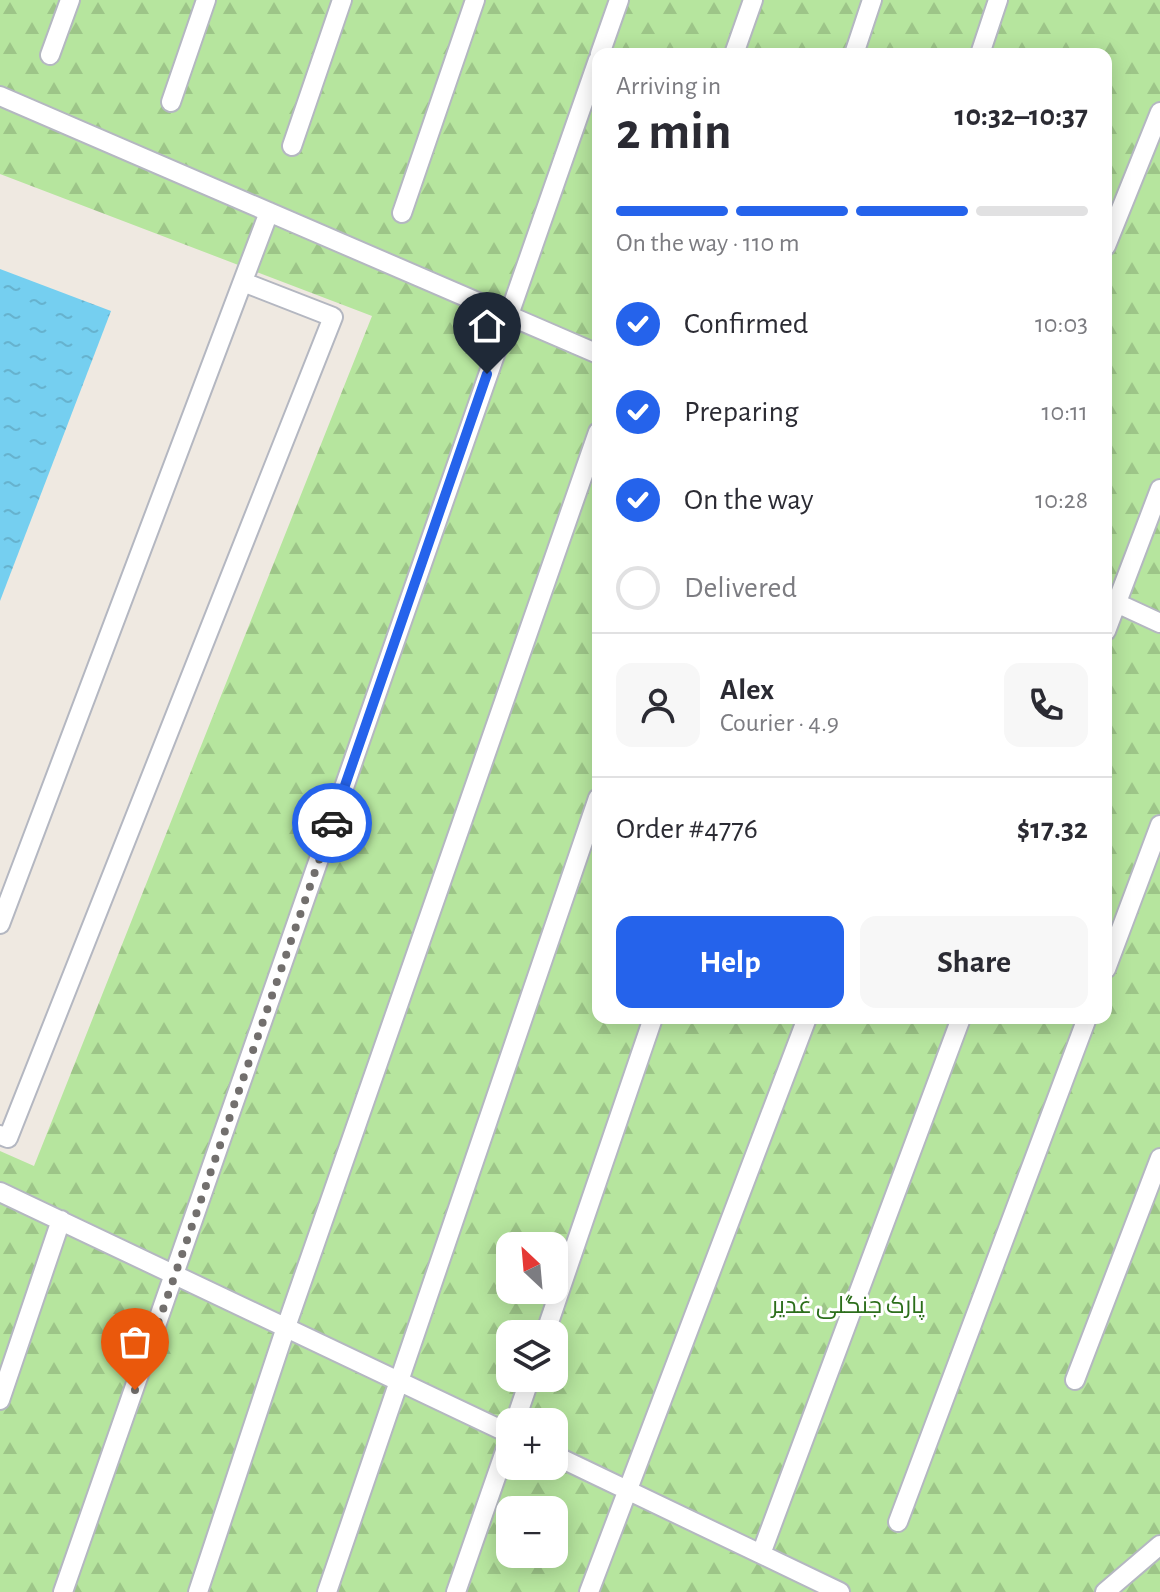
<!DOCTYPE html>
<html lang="en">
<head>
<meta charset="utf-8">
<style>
  body { margin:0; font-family:"Alegreya Sans",Cairo,sans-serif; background:#f7f7f7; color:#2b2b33; height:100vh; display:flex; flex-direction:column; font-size:30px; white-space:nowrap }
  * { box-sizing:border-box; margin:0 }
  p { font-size:26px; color:#7c7c81 }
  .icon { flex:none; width:44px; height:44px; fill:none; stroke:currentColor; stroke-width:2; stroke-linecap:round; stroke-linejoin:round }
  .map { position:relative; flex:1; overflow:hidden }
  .details { position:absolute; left:592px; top:48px; width:520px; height:976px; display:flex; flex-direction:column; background:#fff; border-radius:16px; box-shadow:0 4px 20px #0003 }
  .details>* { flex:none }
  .needle { width:52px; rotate:334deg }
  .buttons { position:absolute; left:496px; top:1232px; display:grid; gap:16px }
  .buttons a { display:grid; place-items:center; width:72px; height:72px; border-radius:16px; background:#fff; box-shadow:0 4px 20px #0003; font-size:40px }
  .pin { position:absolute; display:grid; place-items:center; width:68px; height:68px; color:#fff; margin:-82px -34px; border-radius:50% 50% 50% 0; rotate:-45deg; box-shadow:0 0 8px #0007 }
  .pin .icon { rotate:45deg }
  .courier { position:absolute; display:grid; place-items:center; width:80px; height:80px; margin:-40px; border:6px solid #2563eb; border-radius:50%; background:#fff; color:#222; box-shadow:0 2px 10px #0007 }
  .summary em { font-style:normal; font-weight:700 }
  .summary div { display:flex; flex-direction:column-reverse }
  .summary { display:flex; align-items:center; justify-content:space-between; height:136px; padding:0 24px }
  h1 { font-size:52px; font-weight:700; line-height:60px }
  .bar { display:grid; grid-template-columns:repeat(4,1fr); gap:12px 8px; align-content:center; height:96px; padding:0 24px }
  .bar i { height:10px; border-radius:6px; background:#e1e1e2 }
  .bar .on { background:#2563eb }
  .bar p { grid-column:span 4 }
  .line { display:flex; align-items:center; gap:20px; padding:0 24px; border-top:2px solid #e1e1e2 }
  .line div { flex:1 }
  .round { display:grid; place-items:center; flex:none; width:84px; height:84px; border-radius:16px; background:#f7f7f7 }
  ol { padding:0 24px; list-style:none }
  li { display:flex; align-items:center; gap:24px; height:88px }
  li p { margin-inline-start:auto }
  li .icon { padding:8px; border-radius:50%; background:#2563eb; color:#fff; stroke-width:4 }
  li:last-child { color:#7c7c81 }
  li i { width:44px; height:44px; border:4px solid #e1e1e2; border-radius:50% }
  .button { display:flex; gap:16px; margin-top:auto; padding:16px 24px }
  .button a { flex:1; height:92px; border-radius:16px; background:#2563eb; color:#fff; font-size:32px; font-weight:700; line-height:92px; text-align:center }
  .button a+a { background:#f7f7f7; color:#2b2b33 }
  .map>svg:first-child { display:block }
  .forest { fill:url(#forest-firs); fill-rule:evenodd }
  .water { fill:url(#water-ripples) }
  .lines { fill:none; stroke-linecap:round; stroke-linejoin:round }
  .lane-casing { stroke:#b4b7c1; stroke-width:22 }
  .lane { stroke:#fff; stroke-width:18 }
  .done { stroke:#726f6d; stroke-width:8; stroke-dasharray:0 14.4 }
  .route { stroke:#2563eb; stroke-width:10 }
  .labels { text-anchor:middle; stroke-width:6; stroke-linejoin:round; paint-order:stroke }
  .park-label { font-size:24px; fill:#2c6e1b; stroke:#fff }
</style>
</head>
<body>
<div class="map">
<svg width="1160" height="1592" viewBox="0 0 1160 1592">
  <defs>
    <pattern id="forest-firs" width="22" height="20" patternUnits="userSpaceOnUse" patternTransform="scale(2)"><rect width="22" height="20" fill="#b6e59e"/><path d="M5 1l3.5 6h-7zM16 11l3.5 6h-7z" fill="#9dc588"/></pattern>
    <pattern id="water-ripples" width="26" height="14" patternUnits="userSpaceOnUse" patternTransform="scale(2)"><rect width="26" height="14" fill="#75cff0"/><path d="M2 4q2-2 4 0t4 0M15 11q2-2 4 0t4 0" fill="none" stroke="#66b2ce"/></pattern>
  </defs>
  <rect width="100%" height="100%" fill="#efe9e1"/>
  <!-- forest -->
  <path class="forest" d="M 0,0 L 1160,0 L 1160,1592 L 0,1592 L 0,1151 L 34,1166 L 372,316 L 0,174 ZM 598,54 L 1106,54 L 1106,1018 L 598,1018 ZM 510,1246 L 554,1246 L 554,1290 L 510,1290 ZM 510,1334 L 554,1334 L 554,1378 L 510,1378 ZM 510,1422 L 554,1422 L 554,1466 L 510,1466 ZM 510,1510 L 554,1510 L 554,1554 L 510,1554 Z"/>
  <!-- water -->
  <path class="water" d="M 0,269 L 111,311 L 0,601 Z"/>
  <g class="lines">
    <!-- lane casing -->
    <g class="lane-casing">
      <path id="lane" d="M 600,54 L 619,0
        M 734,54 L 753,0
        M 854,54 L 872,0
        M 980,54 L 998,0
        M 50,55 L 70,0
        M 0,96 L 598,354
        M 171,102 L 206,0
        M 292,146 L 342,0
        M 402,213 L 475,0
        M 1106,246 L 1160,112
        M 1108,599 L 1160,623
        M 1106,631 L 1160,489
        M 0,924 L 269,212
        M 1106,969 L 1160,825
        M 0,1135 L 8,1138 L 333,317 L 243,282
        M 0,1192 L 510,1434
        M 545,1334 L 653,1018
        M 1075,1380 L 1160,1158
        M 0,1400 L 61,1220
        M 515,1422 L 530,1378
        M 554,1455 L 840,1592
        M 898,1522 L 1087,1018
        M 761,1554 L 961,1018
        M 63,1592 L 598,60
        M 198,1592 L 286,1327 L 598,432
        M 327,1592 L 598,798
        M 456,1592 L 510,1437
        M 589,1592 L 807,1018
        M 1105,1592 L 1160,1545"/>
    </g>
    <!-- lane -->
    <use href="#lane" class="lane"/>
  </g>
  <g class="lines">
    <!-- done -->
    <path class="done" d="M 135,1390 L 332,823"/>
    <!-- route -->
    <path class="route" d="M 332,823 L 487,374"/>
  </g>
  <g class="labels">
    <!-- park labels -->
    <g class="park-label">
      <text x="848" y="1313">پارک جنگلی غدیر</text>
    </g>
  </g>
</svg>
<div class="buttons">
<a><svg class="needle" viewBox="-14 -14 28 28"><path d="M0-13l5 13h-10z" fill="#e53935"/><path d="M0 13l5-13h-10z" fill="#7c7c81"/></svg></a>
<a><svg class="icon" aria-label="layers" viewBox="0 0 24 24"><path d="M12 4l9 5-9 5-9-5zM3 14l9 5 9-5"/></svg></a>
<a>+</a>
<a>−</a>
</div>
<div class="pin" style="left:135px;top:1390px;background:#ea580c"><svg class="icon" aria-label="bag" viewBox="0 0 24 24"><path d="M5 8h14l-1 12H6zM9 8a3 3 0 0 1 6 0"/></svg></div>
<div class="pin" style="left:487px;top:374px;background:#1f2937"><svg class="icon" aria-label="home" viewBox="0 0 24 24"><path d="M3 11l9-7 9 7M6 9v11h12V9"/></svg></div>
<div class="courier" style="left:332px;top:823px"><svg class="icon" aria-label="car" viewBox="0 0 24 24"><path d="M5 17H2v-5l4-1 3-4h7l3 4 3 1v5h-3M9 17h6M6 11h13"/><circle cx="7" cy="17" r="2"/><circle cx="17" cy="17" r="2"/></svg></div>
<section class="details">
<div class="summary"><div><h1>2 min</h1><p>Arriving in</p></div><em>10:32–10:37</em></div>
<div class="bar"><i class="on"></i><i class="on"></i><i class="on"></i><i></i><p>On the way · 110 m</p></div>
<ol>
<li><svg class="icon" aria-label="check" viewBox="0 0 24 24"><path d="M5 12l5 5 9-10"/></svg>Confirmed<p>10:03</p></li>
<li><svg class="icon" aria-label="check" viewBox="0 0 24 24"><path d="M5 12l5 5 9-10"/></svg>Preparing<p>10:11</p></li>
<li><svg class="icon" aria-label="check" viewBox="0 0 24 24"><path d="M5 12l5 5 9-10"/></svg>On the way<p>10:28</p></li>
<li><i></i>Delivered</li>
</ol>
<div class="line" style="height:144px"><a class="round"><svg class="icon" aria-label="person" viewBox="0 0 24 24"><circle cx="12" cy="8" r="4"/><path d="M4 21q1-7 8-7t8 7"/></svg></a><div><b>Alex</b><p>Courier · 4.9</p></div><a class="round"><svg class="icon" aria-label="phone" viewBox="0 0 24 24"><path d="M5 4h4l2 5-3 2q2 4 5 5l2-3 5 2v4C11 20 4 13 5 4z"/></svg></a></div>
<div class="line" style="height:104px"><div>Order #4776</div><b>$17.32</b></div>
<div class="button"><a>Help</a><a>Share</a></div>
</section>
</div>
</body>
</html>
